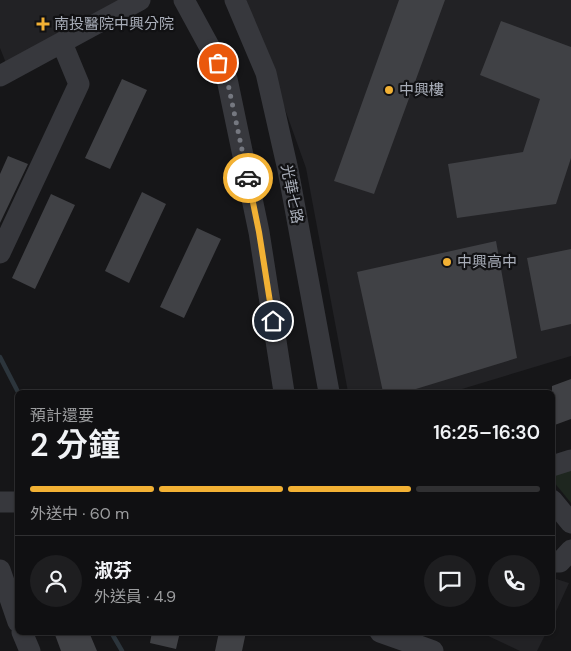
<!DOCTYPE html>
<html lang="zh-TW">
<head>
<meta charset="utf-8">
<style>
  body { margin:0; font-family:"DM Sans","Noto Sans TC",sans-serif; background:#1e1e20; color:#f1f3f6; height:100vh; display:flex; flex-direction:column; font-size:19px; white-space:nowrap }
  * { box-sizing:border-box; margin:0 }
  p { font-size:16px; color:#9c9d9f }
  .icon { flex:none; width:28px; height:28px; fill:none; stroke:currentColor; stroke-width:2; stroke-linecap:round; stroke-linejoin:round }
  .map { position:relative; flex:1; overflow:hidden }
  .drawer { position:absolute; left:15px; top:390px; width:540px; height:245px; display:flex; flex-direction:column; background:#101012; border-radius:8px; box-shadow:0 1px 4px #0004,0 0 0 1px #303032 }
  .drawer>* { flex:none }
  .pin { position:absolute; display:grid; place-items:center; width:42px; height:42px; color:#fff; margin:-21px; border:2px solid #fff; border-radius:50%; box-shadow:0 1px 5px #0007 }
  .courier { position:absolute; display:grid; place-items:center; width:50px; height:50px; margin:-25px; border:4px solid #f2b134; border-radius:50%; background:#fff; color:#222; box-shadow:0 1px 6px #0007 }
  .overview em { font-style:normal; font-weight:600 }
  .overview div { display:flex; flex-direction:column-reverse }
  .overview { display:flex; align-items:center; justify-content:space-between; height:85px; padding:0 15px }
  h1 { font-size:32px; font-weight:600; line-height:38px }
  .bar { display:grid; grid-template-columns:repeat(4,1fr); gap:8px 5px; align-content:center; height:60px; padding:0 15px }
  .bar i { height:6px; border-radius:4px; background:#303032 }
  .bar .active { background:#f2b134 }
  .bar p { grid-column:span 4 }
  .line { display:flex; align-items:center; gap:12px; padding:0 15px; border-top:1px solid #303032 }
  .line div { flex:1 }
  .round { display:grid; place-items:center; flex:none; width:52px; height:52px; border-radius:26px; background:#1e1e20 }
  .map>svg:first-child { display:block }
  .built { fill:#222225 }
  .green { fill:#1e261f }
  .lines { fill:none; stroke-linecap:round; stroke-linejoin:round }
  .stream { stroke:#2c353c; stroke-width:4.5 }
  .building { fill:#404145 }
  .minor { stroke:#37383d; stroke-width:21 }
  .done { stroke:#757880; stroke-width:5; stroke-dasharray:0 9 }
  .route { stroke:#f2b134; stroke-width:6 }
  .poi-dot { fill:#f2b134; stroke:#111113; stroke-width:2 }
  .labels { text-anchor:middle; stroke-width:4.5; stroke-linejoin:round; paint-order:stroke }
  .poi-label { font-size:15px; fill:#a8adb8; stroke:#111113; text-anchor:start }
  .street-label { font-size:15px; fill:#a8adb8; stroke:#111113 }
</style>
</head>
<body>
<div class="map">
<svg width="571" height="651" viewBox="0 0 571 651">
  <rect width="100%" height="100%" fill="#161618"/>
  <!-- built -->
  <path class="built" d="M 0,0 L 133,0 L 6,63 L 0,48 Z
    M 246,0 L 571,0 L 571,356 L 452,392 L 348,392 L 306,168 Z
    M 553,578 L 569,583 L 553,618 L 552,578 Z
    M 482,633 L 546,633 L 537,651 L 520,651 Z"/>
  <!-- green -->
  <path class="green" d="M 571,468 L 571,503 L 553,481 L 552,473 Z"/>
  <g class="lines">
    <!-- stream -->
    <path class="stream" d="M 0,357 L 18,392
      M 111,632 L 122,651"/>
  </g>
  <!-- building -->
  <path class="building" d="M 399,0 L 445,0 L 374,194 L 334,181 Z
    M 501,21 L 571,47 L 571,158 L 556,204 L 457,218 L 448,164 L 523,152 L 540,99 L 480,75 Z
    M 122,79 L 147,90 L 110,169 L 85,158 Z
    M 8,156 L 28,164 L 0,223 L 0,174 Z
    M 142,192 L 166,204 L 129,283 L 105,271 Z
    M 51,194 L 75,205 L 35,289 L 12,278 Z
    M 197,228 L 221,239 L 184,318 L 160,307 Z
    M 496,241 L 517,358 L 406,392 L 383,392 L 357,272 Z
    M 571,249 L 571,324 L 541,331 L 527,258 Z
    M 571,379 L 571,419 L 552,426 L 552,386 Z
    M 54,632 L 89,632 L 97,651 L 61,651 Z
    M 152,632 L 180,632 L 176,649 L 150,643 Z
    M 219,632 L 246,632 L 242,651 L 215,651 Z"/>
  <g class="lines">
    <!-- minor -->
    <path class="minor" d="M 184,0 L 227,79 L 259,232 L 284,392
      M 235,0 L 266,73 L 288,170 L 329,392
      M 0,76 L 140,0
      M 0,253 L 79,84 L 62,43
      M 552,466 L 571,460
      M 552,500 L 571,523
      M 0,502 L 18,502
      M 552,562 L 560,562 L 571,550
      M 0,570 L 18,622
      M 22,632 L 30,651
      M 380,632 L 433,651"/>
  </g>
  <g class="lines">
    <!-- done -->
    <path class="done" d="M 218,63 L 227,79 L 248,178"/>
    <!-- route -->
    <path class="route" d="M 248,178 L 259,232 L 273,321"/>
  </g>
  <!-- markers -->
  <g class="poi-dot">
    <path d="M40.5 16.5h5v5h5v5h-5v5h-5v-5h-5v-5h5z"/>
    <circle cx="389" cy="90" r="5"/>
    <circle cx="447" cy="262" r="5"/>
  </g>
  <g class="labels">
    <!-- poi labels -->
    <g class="poi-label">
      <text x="54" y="29">南投醫院中興分院</text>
      <text x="399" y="95">中興樓</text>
      <text x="457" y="267">中興高中</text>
    </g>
    <!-- street labels -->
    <g class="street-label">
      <text transform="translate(292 194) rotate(79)" y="5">光華七路</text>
    </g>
  </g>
</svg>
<div class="pin" style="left:218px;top:63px;background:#ea580c"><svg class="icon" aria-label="bag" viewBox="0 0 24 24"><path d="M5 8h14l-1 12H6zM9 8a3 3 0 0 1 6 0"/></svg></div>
<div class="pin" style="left:273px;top:321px;background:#1f2937"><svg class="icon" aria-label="home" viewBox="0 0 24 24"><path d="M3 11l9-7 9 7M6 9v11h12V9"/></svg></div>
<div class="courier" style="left:248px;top:178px"><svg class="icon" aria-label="car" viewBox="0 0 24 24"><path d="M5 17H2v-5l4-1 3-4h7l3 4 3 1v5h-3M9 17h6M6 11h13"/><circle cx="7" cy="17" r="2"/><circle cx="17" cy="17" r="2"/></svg></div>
<section class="drawer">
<div class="overview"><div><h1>2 分鐘</h1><p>預計還要</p></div><em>16:25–16:30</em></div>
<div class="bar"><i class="active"></i><i class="active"></i><i class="active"></i><i></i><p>外送中 · 60 m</p></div>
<div class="line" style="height:90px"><a class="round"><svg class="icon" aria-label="person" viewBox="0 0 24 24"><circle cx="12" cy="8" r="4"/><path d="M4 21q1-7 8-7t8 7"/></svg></a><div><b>淑芬</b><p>外送員 · 4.9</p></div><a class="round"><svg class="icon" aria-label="chat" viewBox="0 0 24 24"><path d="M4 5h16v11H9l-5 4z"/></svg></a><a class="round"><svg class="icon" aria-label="phone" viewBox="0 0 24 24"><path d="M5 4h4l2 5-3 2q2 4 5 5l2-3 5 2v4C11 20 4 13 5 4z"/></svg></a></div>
</section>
</div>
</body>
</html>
